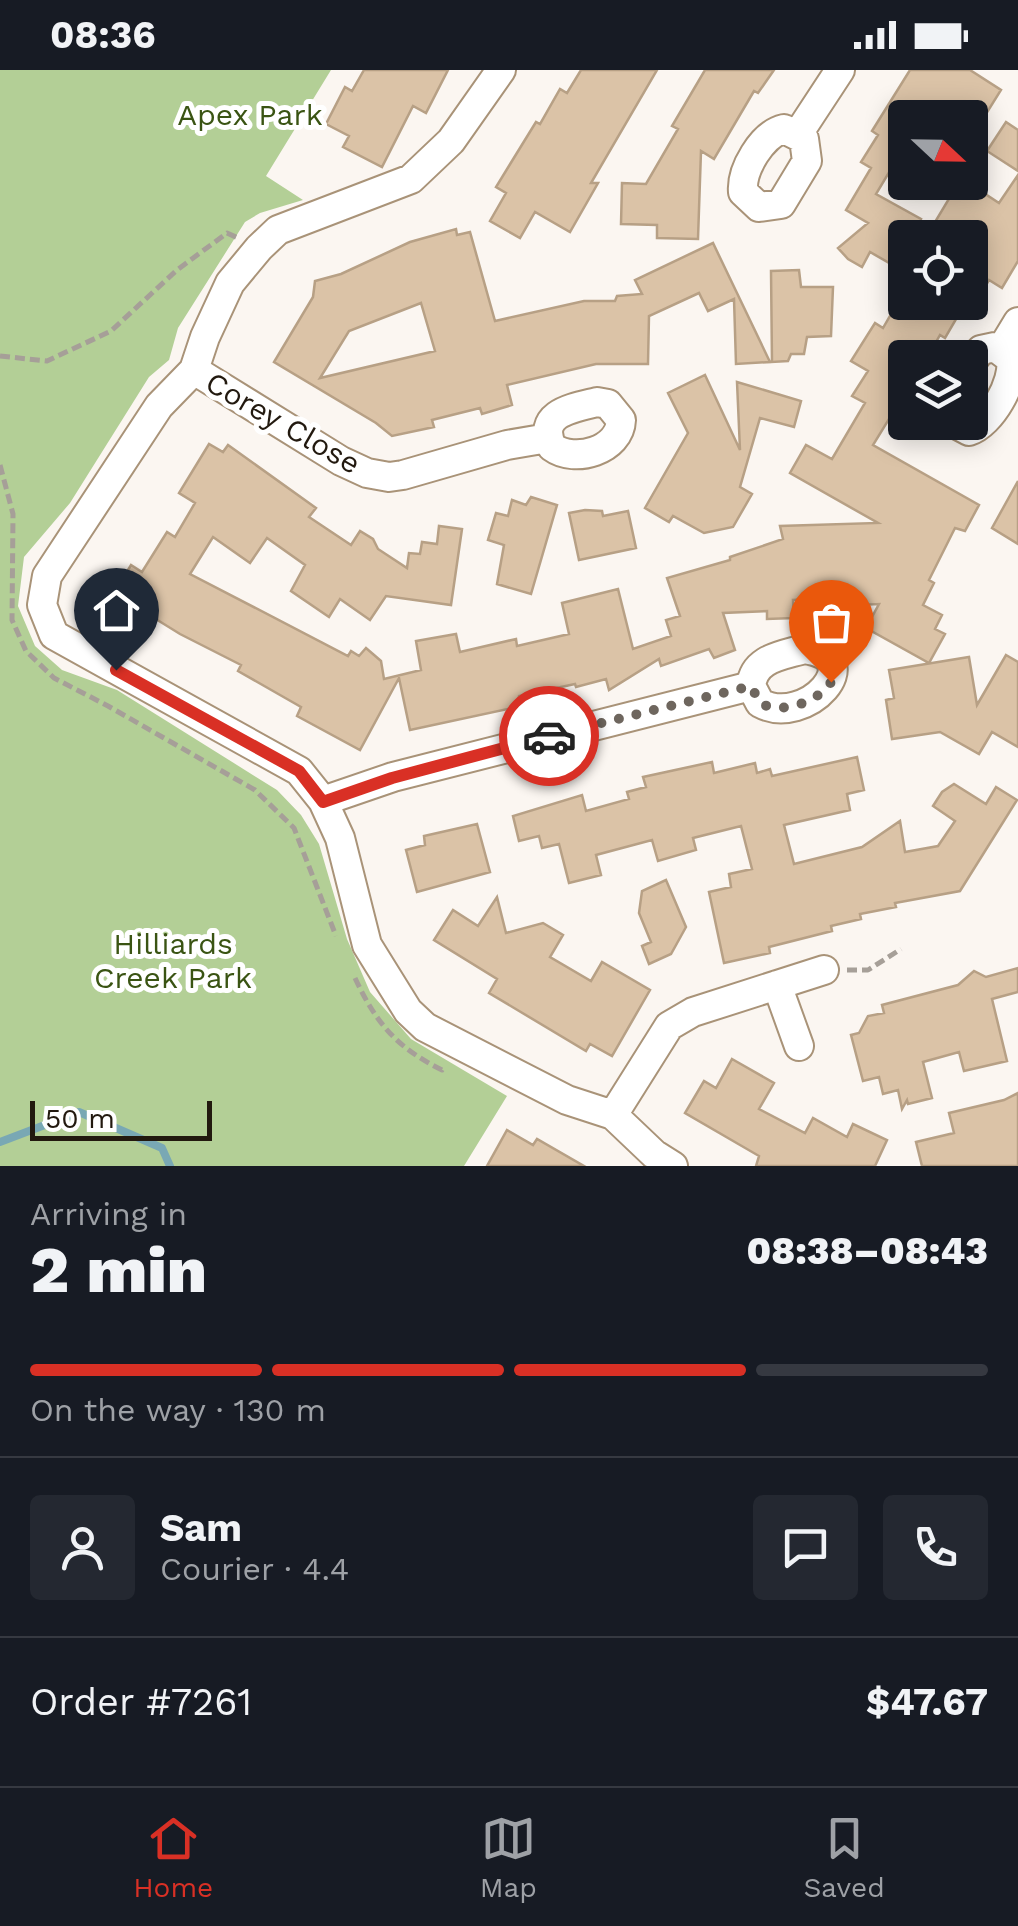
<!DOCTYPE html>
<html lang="en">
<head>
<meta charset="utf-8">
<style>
  body { margin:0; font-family:"Work Sans",sans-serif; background:#242831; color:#f1f3f6; height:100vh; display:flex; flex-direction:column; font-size:38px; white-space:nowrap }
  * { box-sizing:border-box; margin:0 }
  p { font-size:32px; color:#9ea1a6 }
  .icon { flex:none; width:55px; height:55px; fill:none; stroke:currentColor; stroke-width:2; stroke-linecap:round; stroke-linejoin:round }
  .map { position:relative; height:1096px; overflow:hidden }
  .panel { display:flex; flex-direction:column; background:#171b24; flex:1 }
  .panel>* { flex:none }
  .needle { width:65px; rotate:112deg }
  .controls { position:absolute; left:888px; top:30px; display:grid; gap:20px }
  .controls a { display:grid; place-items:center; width:100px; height:100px; border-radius:10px; background:#171b24; box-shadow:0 5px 25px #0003; font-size:50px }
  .scale { position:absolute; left:30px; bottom:25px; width:182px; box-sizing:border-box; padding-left:10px; border:5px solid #22190f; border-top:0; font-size:28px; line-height:35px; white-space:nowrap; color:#22190f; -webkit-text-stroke:8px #fff; paint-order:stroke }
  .pin { position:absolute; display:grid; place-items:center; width:85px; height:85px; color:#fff; margin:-102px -42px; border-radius:50% 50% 50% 0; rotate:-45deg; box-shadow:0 0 10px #0007 }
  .pin .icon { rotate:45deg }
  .courier { position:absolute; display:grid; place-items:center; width:100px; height:100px; margin:-50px; border:8px solid #d93025; border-radius:50%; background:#fff; color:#222; box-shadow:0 2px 12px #0007 }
  .head em { font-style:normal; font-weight:800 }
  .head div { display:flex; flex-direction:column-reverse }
  .head { display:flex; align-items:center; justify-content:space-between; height:170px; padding:0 30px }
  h1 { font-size:65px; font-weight:800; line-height:75px }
  .bar { display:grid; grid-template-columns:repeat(4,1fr); gap:15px 10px; align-content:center; height:120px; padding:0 30px }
  .bar i { height:12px; border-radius:8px; background:#363941 }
  .bar .active { background:#d93025 }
  .bar p { grid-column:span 4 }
  .line { display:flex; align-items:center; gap:25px; padding:0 30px; border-top:2px solid #363941 }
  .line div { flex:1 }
  .round { display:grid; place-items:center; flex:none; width:105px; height:105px; border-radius:10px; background:#242831 }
  .status { display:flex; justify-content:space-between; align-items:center; height:70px; padding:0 50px; background:#171b24; direction:ltr }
  .status svg { height:28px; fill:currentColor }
  .dock { display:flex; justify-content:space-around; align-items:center; height:140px; border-top:2px solid #363941; background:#171b24; font-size:28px; color:#9ea1a6 }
  .dock a { display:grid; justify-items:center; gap:5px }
  .dock .active { color:#d93025 }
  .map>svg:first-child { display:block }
  .green { fill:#b3cf96 }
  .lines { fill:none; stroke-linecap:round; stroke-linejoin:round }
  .stream { stroke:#79a8b4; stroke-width:8 }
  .building { fill:#dbc3a7; stroke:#b7a085; stroke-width:2.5; fill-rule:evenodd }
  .minor-casing { stroke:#a99378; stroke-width:32 }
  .path { stroke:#a69f98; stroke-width:5; stroke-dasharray:10 5; stroke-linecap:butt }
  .minor { stroke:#fff; stroke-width:28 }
  .done { stroke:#6e665e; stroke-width:10; stroke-dasharray:0 18 }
  .route { stroke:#d93025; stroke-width:12 }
  .labels { text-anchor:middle; stroke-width:10; stroke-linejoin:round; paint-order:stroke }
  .park-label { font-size:30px; fill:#3a5413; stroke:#fff }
  .street-label { font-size:30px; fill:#22190f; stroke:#fff }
</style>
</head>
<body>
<div class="status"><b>08:36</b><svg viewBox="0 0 49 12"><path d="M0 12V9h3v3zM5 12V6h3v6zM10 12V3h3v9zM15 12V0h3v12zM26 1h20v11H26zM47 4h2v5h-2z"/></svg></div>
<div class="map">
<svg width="1018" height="1096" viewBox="0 0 1018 1096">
  <rect width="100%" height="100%" fill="#fbf6f1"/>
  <!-- green -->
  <path class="green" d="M 0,0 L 331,0 L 266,106 L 303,130 L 260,143 L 245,152 L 178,258 L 169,290 L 149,307 L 70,433 L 24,487 L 18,536 L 35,576 L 62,600 L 117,620 L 277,720 L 301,745 L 319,774 L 347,869 L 370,922 L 411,969 L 507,1026 L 464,1096 L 0,1096 Z"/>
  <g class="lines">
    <!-- stream -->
    <path class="stream" d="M 0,1072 L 79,1042 L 162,1078 L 170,1096"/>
  </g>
  <!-- building -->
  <path class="building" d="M 364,0 L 448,0 L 426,43 L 413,36 L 382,97 L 343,77 L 349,66 L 326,54 L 345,17 L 352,21 Z
    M 581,0 L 657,0 L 591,113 L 598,113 L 570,162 L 535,142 L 520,168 L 490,151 L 506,123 L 496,117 L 536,52 L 540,54 L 560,19 L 567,23 Z
    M 705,0 L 774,0 L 758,23 L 754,21 L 714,89 L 701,81 L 698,169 L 657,168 L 657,155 L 621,154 L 622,113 L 646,114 L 678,59 L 672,56 Z
    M 910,0 L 970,0 L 1001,20 L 981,52 L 975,48 L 905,48 L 905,94 L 897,89 L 876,124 L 921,149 L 910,168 L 905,168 L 905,202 L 870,182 L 862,197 L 848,189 L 838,178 L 868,153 L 846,140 L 871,98 L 861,92 L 878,65 L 872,61 Z
    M 1006,52 L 1018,60 L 1018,101 L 987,81 Z
    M 1018,105 L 1018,191 L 1002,218 L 989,210 L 970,242 L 970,168 L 960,168 L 935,152 L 959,112 L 967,112 L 999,133 Z
    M 456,159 L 457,165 L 470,162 L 495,251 L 584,231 L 615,231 L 617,226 L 642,224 L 635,210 L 713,173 L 770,292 L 736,294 L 734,229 L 708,241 L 699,223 L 649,246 L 648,294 L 596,294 L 507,315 L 512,335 L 482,344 L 480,338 L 432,350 L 434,357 L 392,366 L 376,353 L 274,292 L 313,227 L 315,211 L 341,204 L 410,172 ZM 421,233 L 435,281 L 320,308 L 349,261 Z
    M 799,200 L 801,217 L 833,217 L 831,266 L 807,267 L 804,284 L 791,284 L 788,291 L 772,292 L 771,201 Z
    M 898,232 L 966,232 L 945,268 L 940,265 L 927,288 L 905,288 L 905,323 L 873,375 L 979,435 L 965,461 L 955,458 L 929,510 L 934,513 L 923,535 L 942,545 L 935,559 L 945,564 L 929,593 L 866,558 L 879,534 L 836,536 L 834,528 L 793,530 L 794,548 L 767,549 L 767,541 L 723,543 L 735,580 L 714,588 L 709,579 L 661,596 L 659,589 L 609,620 L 606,609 L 576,617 L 575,614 L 519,626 L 517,637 L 410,660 L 399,608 L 360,680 L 297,646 L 301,637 L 238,601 L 241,595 L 180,564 L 114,523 L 131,495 L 142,502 L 167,462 L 175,467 L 195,433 L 179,423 L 209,374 L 223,382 L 228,375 L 316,438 L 309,447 L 351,475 L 360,461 L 373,469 L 378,479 L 407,498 L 409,483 L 420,484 L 422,472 L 437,474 L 439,456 L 462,459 L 451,535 L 386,526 L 370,550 L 340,529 L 329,547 L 291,521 L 305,495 L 267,468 L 250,493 L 213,467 L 190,504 L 348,586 L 351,581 L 359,586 L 366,578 L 381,591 L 384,609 L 421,600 L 416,571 L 456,564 L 460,582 L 516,569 L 517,576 L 569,564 L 562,533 L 618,519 L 633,579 L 671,566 L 666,550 L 680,546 L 667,508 L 730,490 L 730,487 L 783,469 L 780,456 L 878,453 L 790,403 L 806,375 L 832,389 L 865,333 L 852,326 L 868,301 L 851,291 L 875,253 L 883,258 Z
    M 705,305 L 740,380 L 737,312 L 801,331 L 794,357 L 760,348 L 740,417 L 752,424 L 733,457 L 704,463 L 673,446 L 669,452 L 645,438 L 688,363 L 668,323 Z
    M 1018,411 L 1018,474 L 992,458 Z
    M 531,427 L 557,435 L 531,524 L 497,514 L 504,475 L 488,470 L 496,443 L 508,446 L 512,430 L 526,435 Z
    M 585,440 L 602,441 L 603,446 L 628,441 L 636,478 L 579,490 L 569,443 Z
    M 1006,585 L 1018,592 L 1018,677 L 992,662 L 979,684 L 940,662 L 892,669 L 886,630 L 894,628 L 889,600 L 969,587 L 977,635 Z
    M 857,687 L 864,720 L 847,724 L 850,740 L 784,755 L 794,794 L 862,777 L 900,751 L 905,782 L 938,776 L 955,751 L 933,736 L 942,722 L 954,714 L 986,734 L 996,717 L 1017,730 L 960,821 L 895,833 L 896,837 L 860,844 L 861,849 L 831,856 L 832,861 L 769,877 L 770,883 L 724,893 L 709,822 L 731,817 L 729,804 L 752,799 L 741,756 L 693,768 L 696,780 L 658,791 L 652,770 L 596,785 L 601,805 L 569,813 L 559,774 L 542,778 L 539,766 L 519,771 L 513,746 L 582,725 L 586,741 L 629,729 L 627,722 L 646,717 L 643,707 L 712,692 L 714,703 L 755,693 L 757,703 L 770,699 L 772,706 Z
    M 477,754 L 490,802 L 417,822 L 406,780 L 425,775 L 424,766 Z
    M 666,810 L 686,857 L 671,884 L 649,894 L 642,876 L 651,872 L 639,843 L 642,821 Z
    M 497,827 L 506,863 L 543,853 L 563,865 L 550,887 L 591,911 L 602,892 L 650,920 L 612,986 L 590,974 L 586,981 L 489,923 L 497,909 L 434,870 L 453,840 L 478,856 Z
    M 1018,898 L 1018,922 L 992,929 L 1007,991 L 964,1001 L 959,982 L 923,992 L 932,1028 L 908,1034 L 907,1030 L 902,1039 L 898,1020 L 883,1024 L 879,1007 L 863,1011 L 851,965 L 859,963 L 868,946 L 884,943 L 882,935 L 958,915 L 974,901 L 986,907 Z
    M 732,989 L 774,1013 L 759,1039 L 805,1063 L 813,1048 L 847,1067 L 853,1054 L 887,1070 L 875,1096 L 756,1096 L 759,1086 L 685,1043 L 704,1011 L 716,1018 Z
    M 1018,1023 L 1018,1096 L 922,1096 L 916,1072 L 954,1063 L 949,1043 L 1004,1030 Z
    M 507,1060 L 533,1075 L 537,1069 L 584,1096 L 487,1096 Z"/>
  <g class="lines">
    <!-- minor casing -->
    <g class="minor-casing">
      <path id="minor" d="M 501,0 L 451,71 L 411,109 L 278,160 L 259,178 L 230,213 L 205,267 L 194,300 L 159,336 L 47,506 L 42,535 L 54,565 L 299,701 L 323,731 L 340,768 L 367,875 L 408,941 L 425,957 L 567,1030 L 613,1045 L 654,1084 L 673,1096
        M 784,59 L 804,69 L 807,91 L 781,134 L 759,137 L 743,122 C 741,100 762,64 784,59 Z
        M 798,64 L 840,0
        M 1001,280 L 1018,252
        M 194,300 L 341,391 L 367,403 L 389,407 L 403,405 L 507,375 L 548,368
        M 597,332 L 608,334 L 621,350 C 620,380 575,394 552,377 C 536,343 573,338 597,332 Z
        M 952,352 L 969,361 C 991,354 1015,312 1011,289 L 995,277 L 981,280 L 970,294
        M 804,579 C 871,587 806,658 760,633 L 751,616 C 754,588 781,586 804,579 Z
        M 323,731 L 393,707 L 751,616
        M 777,915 L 799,976
        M 613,1045 L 669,956 L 693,942 L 824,900"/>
    </g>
    <!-- path -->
    <path class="path" d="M 0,286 L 47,291 L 111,261 L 177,200 L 227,163 L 238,168
      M 0,395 L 13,444 L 12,550 L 26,581 L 54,608 L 108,636 L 255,720 L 294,758 L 336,866
      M 847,900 L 868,900 L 901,879
      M 355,908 C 376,953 397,978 442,1000 L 444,997"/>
    <!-- minor -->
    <use href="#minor" class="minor"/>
  </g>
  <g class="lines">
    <!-- done -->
    <path class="done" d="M 549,666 L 751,616 L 760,633 C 781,645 819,632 831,612"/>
    <!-- route -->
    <path class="route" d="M 116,600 L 299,701 L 323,732 L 392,708 L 549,666"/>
  </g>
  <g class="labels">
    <!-- park labels -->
    <g class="park-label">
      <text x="250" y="55">Apex Park</text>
      <text x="173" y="884">Hilliards<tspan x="173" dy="34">Creek Park</tspan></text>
    </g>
    <!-- street labels -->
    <g class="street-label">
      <text transform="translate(283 353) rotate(30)" y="10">Corey Close</text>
    </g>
  </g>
</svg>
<div class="controls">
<a><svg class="needle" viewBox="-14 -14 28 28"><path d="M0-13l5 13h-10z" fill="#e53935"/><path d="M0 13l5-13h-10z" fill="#9ea1a6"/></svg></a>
<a><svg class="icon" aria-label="locate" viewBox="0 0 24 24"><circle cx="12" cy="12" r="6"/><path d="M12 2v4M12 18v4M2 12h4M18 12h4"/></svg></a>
<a><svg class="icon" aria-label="layers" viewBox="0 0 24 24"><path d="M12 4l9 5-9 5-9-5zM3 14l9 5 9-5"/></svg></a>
</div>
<div class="scale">50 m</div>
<div class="pin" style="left:831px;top:612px;background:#ea580c"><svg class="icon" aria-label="bag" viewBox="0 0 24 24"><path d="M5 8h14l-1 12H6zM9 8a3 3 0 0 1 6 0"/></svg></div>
<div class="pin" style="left:116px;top:600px;background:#1f2937"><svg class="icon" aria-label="home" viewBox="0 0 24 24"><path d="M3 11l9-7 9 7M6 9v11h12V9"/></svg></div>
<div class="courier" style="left:549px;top:666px"><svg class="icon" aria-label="car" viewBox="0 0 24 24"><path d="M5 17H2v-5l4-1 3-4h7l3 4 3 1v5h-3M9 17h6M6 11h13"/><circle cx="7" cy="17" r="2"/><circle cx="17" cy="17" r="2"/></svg></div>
</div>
<section class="panel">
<div class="head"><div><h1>2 min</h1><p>Arriving in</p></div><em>08:38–08:43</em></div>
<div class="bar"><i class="active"></i><i class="active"></i><i class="active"></i><i></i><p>On the way · 130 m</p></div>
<div class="line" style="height:180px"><a class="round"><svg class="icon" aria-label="person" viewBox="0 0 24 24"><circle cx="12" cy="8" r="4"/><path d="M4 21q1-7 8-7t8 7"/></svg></a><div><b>Sam</b><p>Courier · 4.4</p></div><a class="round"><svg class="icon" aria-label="chat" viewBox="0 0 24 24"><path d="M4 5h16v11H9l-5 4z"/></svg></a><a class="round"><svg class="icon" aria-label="phone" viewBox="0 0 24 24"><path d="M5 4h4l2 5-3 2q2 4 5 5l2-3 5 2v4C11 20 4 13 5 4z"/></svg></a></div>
<div class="line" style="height:130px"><div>Order #7261</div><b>$47.67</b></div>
</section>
<nav class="dock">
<a class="active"><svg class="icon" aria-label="home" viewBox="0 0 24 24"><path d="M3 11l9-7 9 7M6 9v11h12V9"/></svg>Home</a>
<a><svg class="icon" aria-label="map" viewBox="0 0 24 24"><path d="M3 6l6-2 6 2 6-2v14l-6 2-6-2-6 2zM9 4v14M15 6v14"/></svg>Map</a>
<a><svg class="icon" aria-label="saved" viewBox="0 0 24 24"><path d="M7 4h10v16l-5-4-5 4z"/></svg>Saved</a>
</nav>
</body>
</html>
